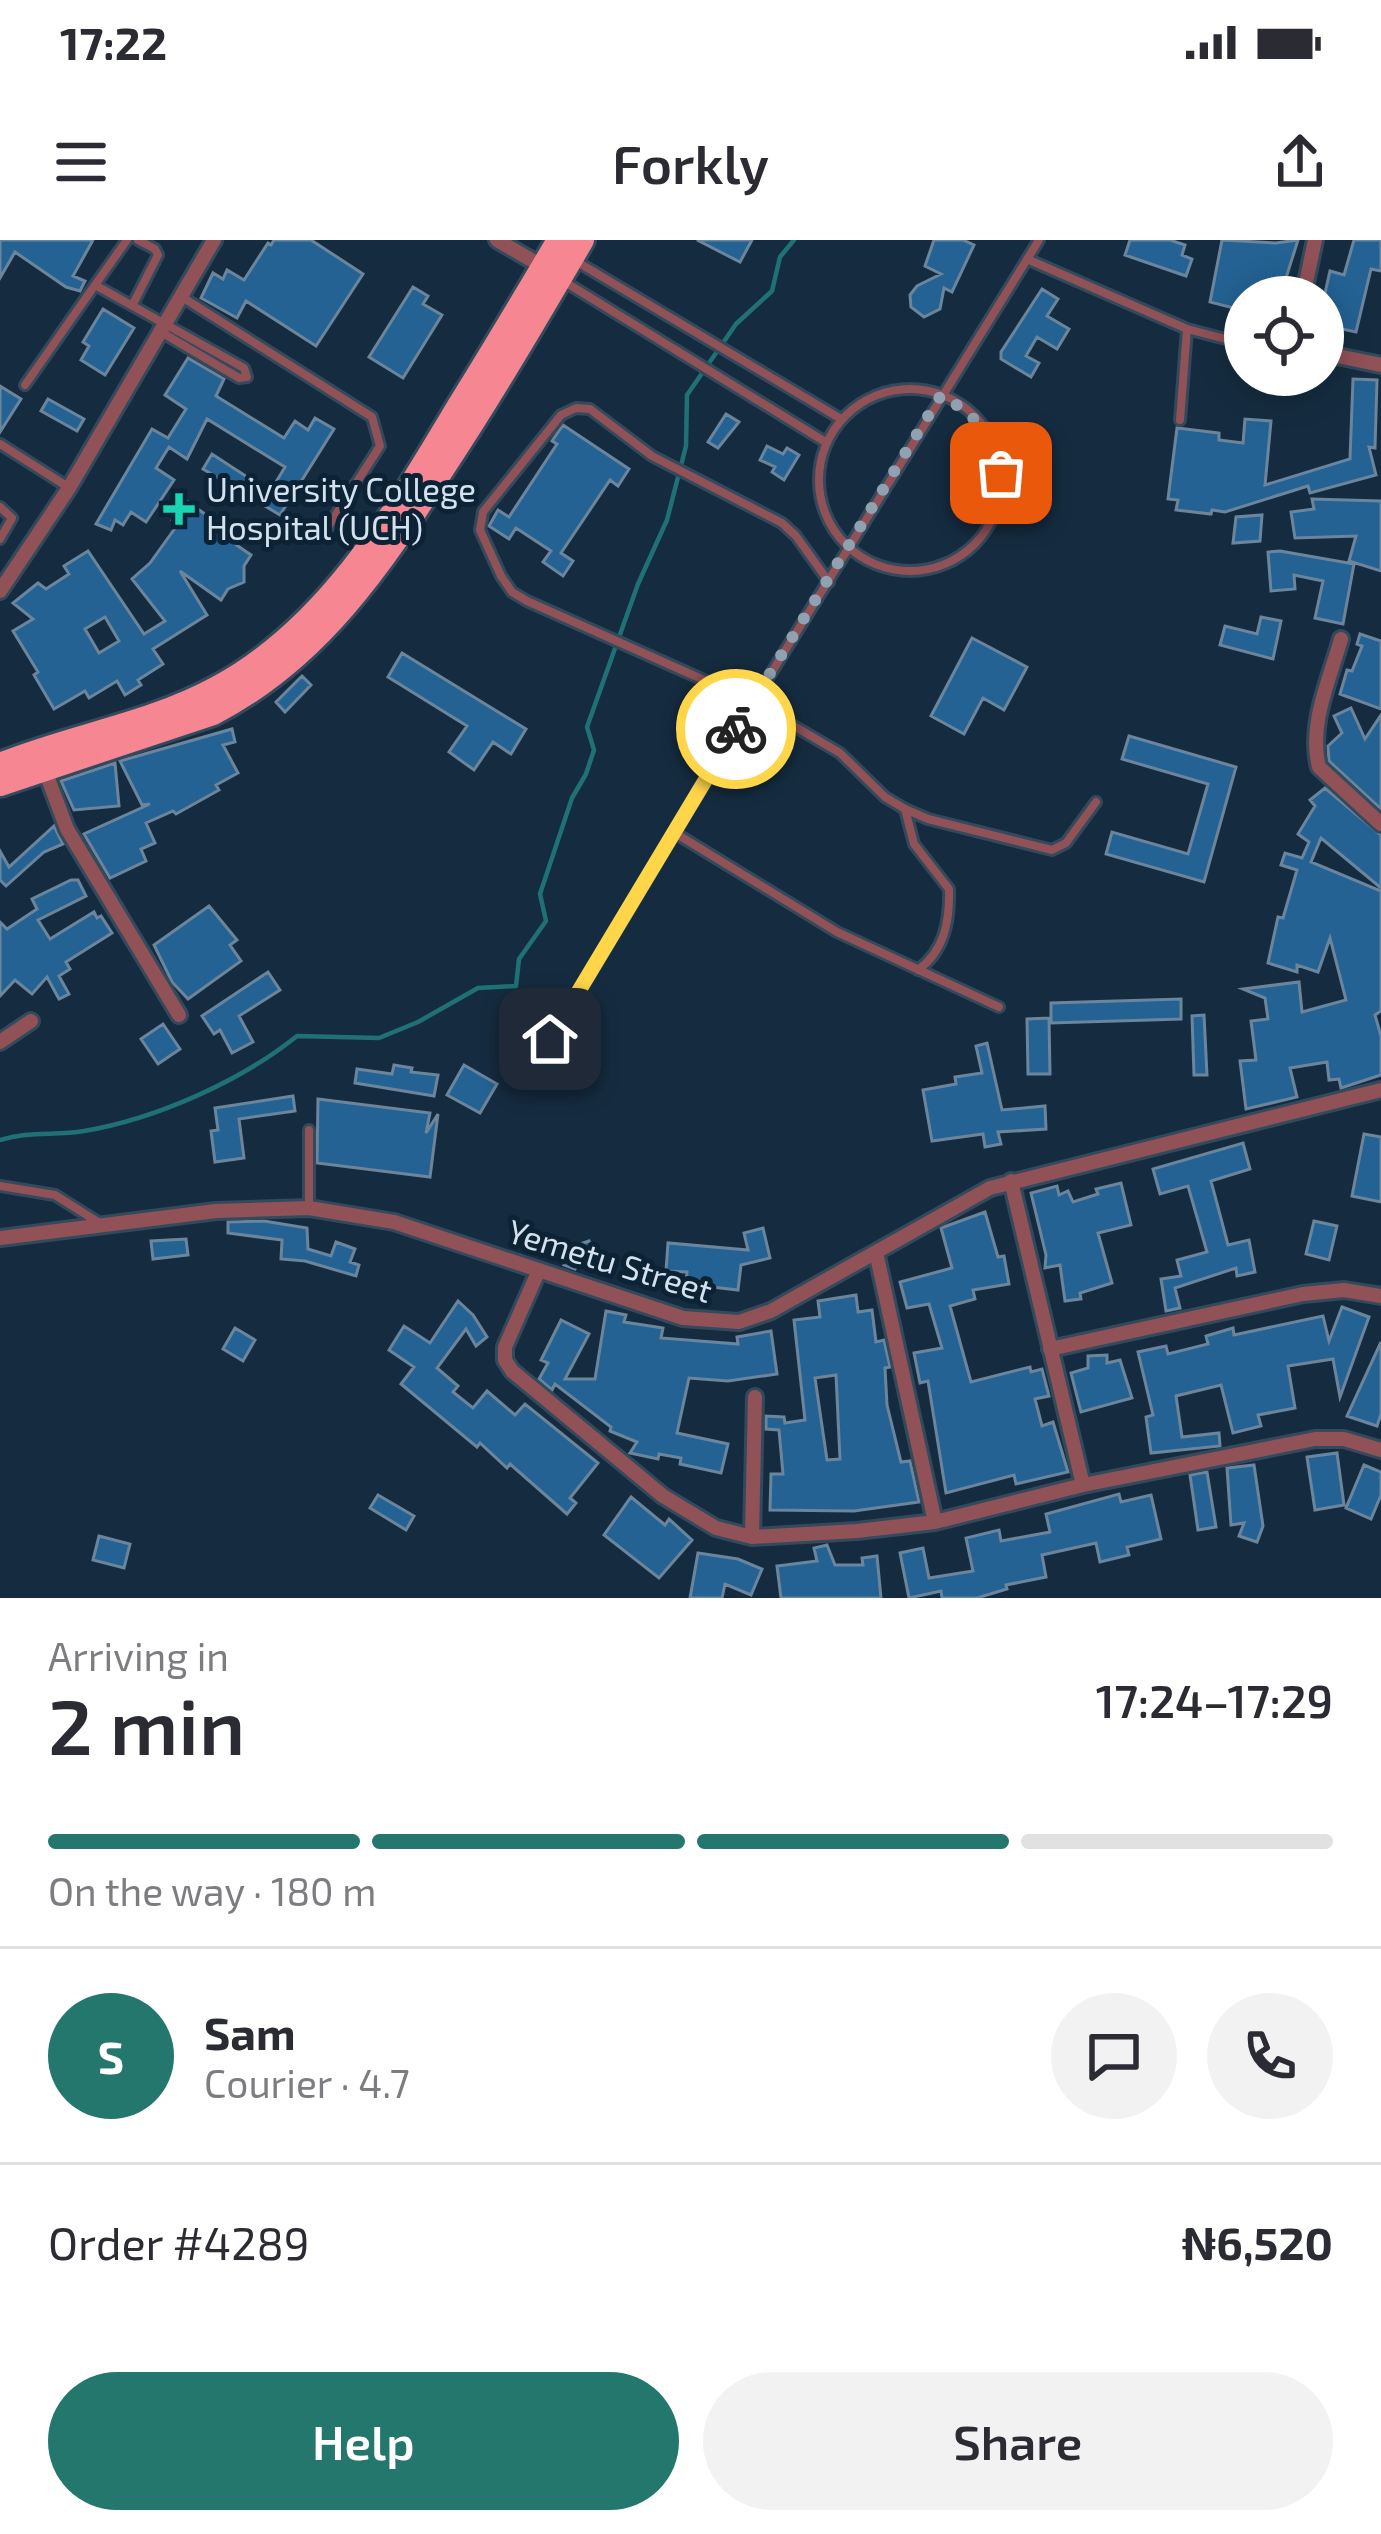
<!DOCTYPE html>
<html lang="en">
<head>
<meta charset="utf-8">
<style>
  body { margin:0; font-family:"Exo 2",sans-serif; background:#f2f2f3; color:#2b2b33; height:100vh; display:flex; flex-direction:column; font-size:45px; white-space:nowrap }
  * { box-sizing:border-box; margin:0 }
  p { font-size:39px; color:#7c7c81 }
  .icon { flex:none; width:66px; height:66px; fill:none; stroke:currentColor; stroke-width:2; stroke-linecap:round; stroke-linejoin:round }
  .map { position:relative; height:1358px; overflow:hidden }
  .sheet { display:flex; flex-direction:column; background:#fff; flex:1 }
  .sheet>* { flex:none }
  .buttons { position:absolute; left:1224px; top:36px; display:grid; gap:24px }
  .buttons a { display:grid; place-items:center; width:120px; height:120px; border-radius:50%; background:#fff; box-shadow:0 6px 30px #0003; font-size:60px }
  .pin { position:absolute; display:grid; place-items:center; width:102px; height:102px; color:#fff; margin:-51px; border-radius:24px; box-shadow:0 6px 18px #0006 }
  .courier { position:absolute; display:grid; place-items:center; width:120px; height:120px; margin:-60px; border:9px solid #ffd54a; border-radius:50%; background:#fff; color:#222; box-shadow:0 3px 15px #0007 }
  .headline em { font-style:normal; font-weight:600 }
  .headline div { display:flex; flex-direction:column-reverse }
  .headline { display:flex; align-items:center; justify-content:space-between; height:204px; padding:0 48px }
  h1 { font-size:78px; font-weight:600; line-height:90px }
  .bar { display:grid; grid-template-columns:repeat(4,1fr); gap:18px 12px; align-content:center; height:144px; padding:0 48px }
  .bar i { height:15px; border-radius:9px; background:#e1e1e2 }
  .bar .active { background:#23776c }
  .bar p { grid-column:span 4 }
  .line { display:flex; align-items:center; gap:30px; padding:0 48px; border-top:3px solid #e1e1e2 }
  .line div { flex:1 }
  .round { display:grid; place-items:center; flex:none; width:126px; height:126px; border-radius:63px; background:#f2f2f3 }
  .button { display:flex; gap:24px; margin-top:auto; padding:24px 48px }
  .button a { flex:1; height:138px; border-radius:72px; background:#23776c; color:#fff; font-size:48px; font-weight:600; line-height:138px; text-align:center }
  .button a+a { background:#f2f2f3; color:#2b2b33 }
  .status { display:flex; justify-content:space-between; align-items:center; height:84px; padding:0 60px; background:#fff; direction:ltr }
  .status svg { height:33px; fill:currentColor }
  header { display:flex; justify-content:space-between; align-items:center; height:156px; padding:0 48px; background:#fff; font-size:54px; font-weight:600 }
  .map>svg:first-child { display:block }
  .lines { fill:none; stroke-linecap:round; stroke-linejoin:round }
  .stream { stroke:#1f7175; stroke-width:4.5 }
  .building { fill:#236293; stroke:#6b859c; stroke-width:3; fill-rule:evenodd }
  .service-casing { stroke:#33495c; stroke-width:14 }
  .minor-casing { stroke:#33495c; stroke-width:20 }
  .trunk-casing { stroke:#33495c; stroke-width:30 }
  .service { stroke:#905157; stroke-width:8 }
  .minor { stroke:#905157; stroke-width:14 }
  .trunk { stroke:#f68792; stroke-width:24 }
  .done { stroke:#90a2b1; stroke-width:12; stroke-dasharray:0 21.6 }
  .route { stroke:#ffd54a; stroke-width:15 }
  .poi-dot { fill:#1ad5b2; stroke:#0b2335; stroke-width:4.5 }
  .labels { text-anchor:middle; stroke-width:10; stroke-linejoin:round; paint-order:stroke }
  .poi-label { font-size:33px; fill:#d3e2ee; stroke:#0b2335; text-anchor:start }
  .street-label { font-size:33px; fill:#d3e2ee; stroke:#0b2335 }
</style>
</head>
<body>
<div class="status"><b>17:22</b><svg viewBox="0 0 49 12"><path d="M0 12V9h3v3zM5 12V6h3v6zM10 12V3h3v9zM15 12V0h3v12zM26 1h20v11H26zM47 4h2v5h-2z"/></svg></div>
<header><svg class="icon" aria-label="menu" viewBox="0 0 24 24"><path d="M4 6h16M4 12h16M4 18h16"/></svg>Forkly<svg class="icon" aria-label="share" viewBox="0 0 24 24"><path d="M12 15V3M7 8l5-5 5 5M5 13v7h14v-7"/></svg></header>
<div class="map">
<svg width="1381" height="1358" viewBox="0 0 1381 1358">
  <rect width="100%" height="100%" fill="#152c40"/>
  <g class="lines">
    <!-- stream -->
    <path class="stream" d="M 0,900 C 29,891 55,896 84,891 C 156,879 241,841 297,796 L 379,798 L 418,782 L 478,748 L 516,746 L 519,719 L 546,681 L 540,654 L 572,558 L 586,534 L 594,510 L 587,487 L 638,344 L 667,280 L 686,206 L 687,155 L 736,84 L 772,51 L 780,17 L 794,0"/>
  </g>
  <!-- building -->
  <path class="building" d="M 0,0 L 93,0 L 73,36 L 85,41 L 80,51 L 66,47 L 15,12 L 0,38 Z
    M 274,0 L 311,0 L 363,34 L 316,106 L 246,61 L 237,78 L 201,58 L 213,33 L 223,39 L 227,30 L 244,40 L 268,3 L 271,5 Z
    M 697,0 L 752,0 L 740,22 Z
    M 934,0 L 963,0 L 974,5 L 952,52 L 944,48 L 940,69 L 924,77 L 911,67 L 910,55 L 917,46 L 941,34 L 925,26 Z
    M 1130,0 L 1170,0 L 1185,5 L 1182,15 L 1192,19 L 1186,36 L 1125,15 Z
    M 1222,0 L 1276,3 L 1298,0 L 1280,57 L 1245,57 L 1245,71 L 1210,62 Z
    M 1354,0 L 1381,0 L 1381,31 L 1371,29 L 1356,92 L 1323,85 L 1323,62 L 1330,31 L 1344,35 Z
    M 413,47 L 428,56 L 423,64 L 442,75 L 403,138 L 369,117 Z
    M 1042,49 L 1058,59 L 1047,76 L 1069,89 L 1057,109 L 1037,97 L 1026,116 L 1039,123 L 1031,137 L 1001,119 L 1001,112 Z
    M 103,69 L 134,88 L 105,135 L 81,120 L 89,106 L 83,102 Z
    M 188,118 L 224,139 L 216,156 L 284,198 L 295,181 L 308,190 L 315,178 L 334,189 L 280,275 L 203,229 L 212,214 L 270,252 L 285,227 L 207,179 L 187,219 L 169,207 L 156,228 L 174,240 L 146,282 L 131,272 L 123,285 L 115,280 L 111,290 L 96,284 L 152,189 L 168,198 L 186,169 L 165,155 Z
    M 1353,139 L 1377,140 L 1375,208 L 1369,207 L 1376,235 L 1310,253 L 1308,246 L 1225,272 L 1212,270 L 1211,274 L 1176,270 L 1178,260 L 1168,259 L 1177,188 L 1219,193 L 1219,200 L 1243,203 L 1245,179 L 1271,181 L 1265,245 L 1350,219 Z
    M 0,146 L 21,159 L 0,192 Z
    M 48,159 L 84,179 L 77,191 L 41,171 Z
    M 726,174 L 739,182 L 718,208 L 708,202 Z
    M 563,185 L 629,229 L 618,246 L 610,240 L 561,313 L 573,321 L 563,336 L 543,322 L 551,311 L 516,288 L 509,299 L 489,286 L 498,270 L 509,277 L 557,204 L 552,201 Z
    M 767,206 L 783,214 L 787,208 L 799,215 L 784,240 L 772,232 L 775,227 L 760,220 Z
    M 1312,259 L 1381,261 L 1381,331 L 1349,321 L 1356,296 L 1295,298 L 1291,272 L 1314,269 Z
    M 185,260 L 239,298 L 235,304 L 251,315 L 244,326 L 244,342 L 228,349 L 221,360 L 180,331 L 207,375 L 153,409 L 163,424 L 138,440 L 141,445 L 125,455 L 117,441 L 89,458 L 85,451 L 54,469 L 34,435 L 38,432 L 13,391 L 33,379 L 13,363 L 38,343 L 46,349 L 69,334 L 64,326 L 88,311 L 144,394 L 165,381 L 132,339 L 150,323 L 178,284 L 172,280 ZM 105,377 L 119,401 L 99,413 L 85,389 Z
    M 1262,275 L 1260,301 L 1233,303 L 1236,277 Z
    M 1280,311 L 1354,324 L 1343,384 L 1315,378 L 1323,341 L 1294,335 L 1295,349 L 1271,351 L 1268,312 Z
    M 1261,377 L 1281,381 L 1273,419 L 1220,405 L 1225,386 L 1257,394 Z
    M 1360,394 L 1381,401 L 1381,469 L 1340,454 L 1347,430 L 1352,431 L 1362,406 L 1357,404 Z
    M 972,398 L 1027,427 L 1004,470 L 983,458 L 964,494 L 931,476 Z
    M 402,413 L 526,489 L 511,514 L 493,502 L 474,530 L 449,512 L 467,486 L 388,437 Z
    M 302,436 L 311,445 L 285,472 L 276,462 Z
    M 1351,468 L 1365,499 L 1381,475 L 1381,569 L 1329,521 L 1328,506 L 1342,493 L 1334,476 Z
    M 232,489 L 235,502 L 223,505 L 238,533 L 216,545 L 219,550 L 176,574 L 173,571 L 146,583 L 155,603 L 141,609 L 146,621 L 110,638 L 84,594 L 150,564 L 142,565 L 120,521 Z
    M 1129,496 L 1236,527 L 1204,642 L 1106,614 L 1112,592 L 1188,614 L 1208,544 L 1122,519 Z
    M 115,523 L 119,566 L 74,570 L 61,541 Z
    M 1325,548 L 1381,595 L 1381,648 L 1321,598 L 1311,622 L 1381,651 L 1381,771 L 1375,775 L 1381,796 L 1381,835 L 1341,848 L 1339,839 L 1329,840 L 1327,822 L 1290,828 L 1297,857 L 1246,869 L 1240,821 L 1256,820 L 1251,781 L 1268,779 L 1265,758 L 1243,749 L 1299,742 L 1302,772 L 1346,760 L 1330,698 L 1318,732 L 1297,725 L 1297,732 L 1268,723 L 1278,677 L 1283,678 L 1297,630 L 1281,625 L 1285,613 L 1302,618 L 1309,602 L 1298,594 L 1315,566 L 1310,560 Z
    M 54,586 L 63,604 L 44,612 L 6,646 L 0,640 L 0,611 L 9,627 Z
    M 71,640 L 78,640 L 86,656 L 38,680 L 50,699 L 94,672 L 97,678 L 101,676 L 112,693 L 66,722 L 70,729 L 59,736 L 69,754 L 59,759 L 47,737 L 32,754 L 15,740 L 0,756 L 0,682 L 7,689 L 37,669 L 32,659 Z
    M 209,666 L 237,700 L 230,705 L 241,721 L 188,759 L 172,742 L 154,705 Z
    M 268,732 L 280,750 L 239,776 L 253,802 L 232,813 L 220,790 L 214,794 L 202,776 Z
    M 1181,759 L 1181,779 L 1051,783 L 1051,763 Z
    M 1204,775 L 1207,835 L 1194,835 L 1192,776 Z
    M 1049,778 L 1050,834 L 1028,834 L 1027,779 Z
    M 163,784 L 180,809 L 158,824 L 141,799 Z
    M 987,803 L 1002,870 L 1045,866 L 1046,889 L 998,892 L 1001,904 L 985,907 L 983,894 L 932,901 L 923,850 L 956,844 L 955,837 L 982,833 L 976,806 Z
    M 394,825 L 412,828 L 411,832 L 438,835 L 434,856 L 355,843 L 357,829 L 392,834 Z
    M 464,825 L 497,844 L 480,873 L 447,855 Z
    M 293,856 L 295,871 L 239,879 L 244,918 L 215,922 L 211,891 L 218,890 L 215,868 Z
    M 318,859 L 430,873 L 426,893 L 438,874 L 430,937 L 317,923 Z
    M 1364,894 L 1381,897 L 1381,962 L 1352,956 Z
    M 1243,903 L 1250,929 L 1211,941 L 1228,1005 L 1249,1000 L 1255,1032 L 1237,1036 L 1236,1028 L 1175,1048 L 1180,1068 L 1166,1071 L 1161,1039 L 1181,1036 L 1177,1020 L 1207,1012 L 1188,946 L 1160,954 L 1153,929 Z
    M 1121,943 L 1131,985 L 1098,993 L 1112,1043 L 1080,1053 L 1081,1059 L 1065,1061 L 1060,1025 L 1045,1028 L 1046,1015 L 1031,953 L 1057,946 L 1059,955 L 1068,951 L 1073,962 L 1098,954 L 1096,949 Z
    M 985,972 L 998,1017 L 1004,1016 L 1009,1044 L 973,1050 L 975,1059 L 950,1066 L 971,1142 L 1030,1127 L 1031,1132 L 1042,1129 L 1049,1156 L 1035,1159 L 1042,1186 L 1053,1182 L 1068,1232 L 1016,1244 L 1014,1235 L 946,1253 L 928,1141 L 920,1143 L 914,1113 L 942,1108 L 929,1064 L 907,1068 L 900,1042 L 952,1028 L 941,988 Z
    M 264,981 L 307,988 L 308,1009 L 331,1016 L 336,1002 L 355,1009 L 350,1022 L 359,1025 L 356,1036 L 305,1021 L 281,1019 L 282,1000 L 228,993 L 228,982 Z
    M 1314,981 L 1337,986 L 1329,1020 L 1306,1014 Z
    M 763,988 L 770,1018 L 741,1025 L 738,1050 L 686,1044 L 687,1032 L 666,1031 L 668,1003 L 748,1010 L 744,993 Z
    M 186,999 L 188,1015 L 153,1019 L 151,1001 Z
    M 553,999 L 572,1007 L 589,1001 L 594,1013 L 578,1019 L 575,1029 L 564,1025 L 567,1018 L 549,1010 Z
    M 856,1055 L 858,1072 L 872,1070 L 876,1102 L 884,1100 L 890,1127 L 885,1128 L 887,1165 L 901,1222 L 910,1221 L 919,1262 L 854,1271 L 770,1270 L 771,1234 L 783,1234 L 779,1190 L 766,1189 L 766,1176 L 784,1177 L 785,1183 L 805,1180 L 794,1080 L 820,1077 L 818,1061 ZM 836,1135 L 840,1219 L 827,1220 L 815,1138 Z
    M 458,1061 L 473,1075 L 487,1097 L 476,1106 L 466,1089 L 437,1128 L 458,1146 L 453,1152 L 473,1168 L 487,1151 L 515,1175 L 525,1164 L 598,1223 L 570,1258 L 576,1263 L 567,1274 L 510,1224 L 507,1228 L 480,1203 L 477,1207 L 401,1144 L 414,1127 L 389,1110 L 404,1086 L 430,1103 Z
    M 1342,1067 L 1369,1077 L 1340,1157 L 1333,1119 L 1288,1126 L 1295,1168 L 1258,1175 L 1261,1186 L 1233,1193 L 1221,1145 L 1176,1156 L 1182,1197 L 1219,1193 L 1220,1206 L 1151,1213 L 1146,1177 L 1153,1175 L 1138,1112 L 1166,1106 L 1168,1114 L 1208,1104 L 1206,1096 L 1233,1088 L 1234,1095 L 1323,1076 L 1329,1101 Z
    M 606,1071 L 626,1075 L 624,1082 L 663,1088 L 661,1098 L 738,1104 L 737,1097 L 771,1091 L 777,1134 L 728,1141 L 689,1138 L 677,1193 L 728,1204 L 721,1233 L 680,1224 L 681,1218 L 659,1214 L 658,1219 L 630,1213 L 637,1202 L 610,1191 L 611,1187 L 555,1144 L 552,1150 L 539,1139 L 548,1123 L 541,1120 L 561,1080 L 589,1094 L 565,1139 L 595,1139 Z
    M 235,1088 L 255,1100 L 243,1121 L 223,1109 Z
    M 1381,1102 L 1381,1174 L 1377,1186 L 1347,1176 Z
    M 1107,1115 L 1107,1123 L 1120,1120 L 1132,1158 L 1081,1172 L 1071,1133 L 1088,1128 L 1088,1116 Z
    M 1337,1213 L 1344,1265 L 1315,1270 L 1307,1217 Z
    M 1254,1225 L 1263,1286 L 1257,1302 L 1239,1296 L 1244,1283 L 1231,1285 L 1227,1228 Z
    M 1364,1225 L 1381,1232 L 1381,1255 L 1371,1279 L 1346,1268 Z
    M 1207,1232 L 1216,1287 L 1198,1290 L 1190,1235 Z
    M 1119,1254 L 1121,1262 L 1151,1255 L 1161,1299 L 1127,1307 L 1129,1315 L 1100,1322 L 1096,1303 L 1042,1315 L 1046,1337 L 1006,1345 L 1007,1349 L 977,1358 L 942,1358 L 941,1351 L 909,1358 L 900,1313 L 923,1308 L 929,1338 L 973,1331 L 966,1298 L 999,1290 L 1001,1301 L 1050,1292 L 1046,1274 Z
    M 378,1255 L 414,1276 L 406,1290 L 370,1268 Z
    M 631,1257 L 665,1285 L 669,1279 L 692,1300 L 659,1338 L 604,1295 Z
    M 99,1296 L 130,1304 L 124,1328 L 93,1320 Z
    M 827,1305 L 835,1325 L 863,1325 L 862,1318 L 877,1316 L 881,1358 L 781,1358 L 777,1326 L 817,1321 L 814,1308 Z
    M 698,1313 L 738,1319 L 762,1329 L 751,1355 L 725,1344 L 722,1358 L 690,1358 Z"/>
  <g class="lines">
    <!-- service casing -->
    <g class="service-casing">
      <path id="service" d="M 1027,19 L 1187,89 L 1245,104
        M 574,20 L 841,179
        M 565,42 L 827,203
        M 95,45 L 127,0
        M 182,57 L 372,177 L 380,206 L 328,287
        M 133,64 L 158,15 L 155,9 L 138,0
        M 25,145 L 95,45 L 244,128 L 247,137 L 239,138 L 161,92
        M819 240a91 91 0 1 1 182 0a91 91 0 1 1-182 0Z
        M 1180,180 L 1187,89
        M 0,204 L 68,247
        M 0,267 L 12,278 L 0,299
        M 829,342 L 796,296 L 782,283 L 652,216 L 590,169 L 576,168 L 561,175 L 483,272 L 480,290 L 501,336 L 512,352 L 527,361 L 753,462 L 840,513 L 885,557 L 905,569 L 928,579 L 1052,610 L 1066,603 L 1096,562
        M 905,569 L 914,604 L 949,649 C 950,682 944,711 918,730
        M 675,593 L 837,692 L 999,767
        M 551,799 L 749,469 L 1039,0
        M 0,946 L 55,955 L 101,984
        M 309,966 L 309,890"/>
    </g>
    <!-- minor casing -->
    <g class="minor-casing">
      <path id="minor" d="M 497,0 L 545,28
        M 1303,57 L 1315,0
        M 1323,113 L 1381,125
        M 0,351 L 69,248 L 214,0
        M 1341,399 C 1330,439 1308,485 1319,527 L 1381,584
        M 44,528 L 67,589 L 179,775
        M 0,802 L 31,781
        M 1011,941 L 1083,1245
        M 0,998 L 216,971 L 309,968 L 394,982 L 683,1078 L 739,1082 L 771,1071 L 990,948 L 1381,850
        M 876,1012 L 935,1282
        M 539,1030 L 505,1107 L 505,1120 L 512,1131 L 663,1256 L 716,1288 L 752,1297 L 857,1291 L 935,1282 L 1083,1245 L 1315,1199 L 1344,1199 L 1381,1210
        M 1050,1109 L 1303,1054 L 1344,1050 L 1381,1056
        M 752,1297 L 755,1157"/>
    </g>
    <!-- trunk casing -->
    <g class="trunk-casing">
      <path id="trunk" d="M 0,525 C 71,496 149,485 217,448 C 329,388 396,271 459,166 C 493,111 526,56 559,0
        M 0,544 L 213,473 C 318,419 381,325 443,228 C 492,154 537,77 582,0"/>
    </g>
    <!-- service -->
    <use href="#service" class="service"/>
    <!-- minor -->
    <use href="#minor" class="minor"/>
    <!-- trunk -->
    <use href="#trunk" class="trunk"/>
  </g>
  <g class="lines">
    <!-- done -->
    <path class="done" d="M 736,489 L 941,155 C 975,175 993,194 1001,233"/>
    <!-- route -->
    <path class="route" d="M 550,799 L 736,489"/>
  </g>
  <!-- markers -->
  <path class="poi-dot" d="M173 251h12v12h12v12h-12v12h-12v-12h-12v-12h12z"/>
  <g class="labels">
    <!-- poi labels -->
    <g class="poi-label">
      <text x="206" y="262">University College<tspan x="206" dy="38">Hospital (UCH)</tspan></text>
    </g>
    <!-- street labels -->
    <g class="street-label">
      <text transform="translate(610 1021) rotate(17)" y="12">Yemetu Street</text>
    </g>
  </g>
</svg>
<div class="buttons">
<a><svg class="icon" aria-label="locate" viewBox="0 0 24 24"><circle cx="12" cy="12" r="6"/><path d="M12 2v4M12 18v4M2 12h4M18 12h4"/></svg></a>
</div>
<div class="pin" style="left:1001px;top:233px;background:#ea580c"><svg class="icon" aria-label="bag" viewBox="0 0 24 24"><path d="M5 8h14l-1 12H6zM9 8a3 3 0 0 1 6 0"/></svg></div>
<div class="pin" style="left:550px;top:799px;background:#1f2937"><svg class="icon" aria-label="home" viewBox="0 0 24 24"><path d="M3 11l9-7 9 7M6 9v11h12V9"/></svg></div>
<div class="courier" style="left:736px;top:489px"><svg class="icon" aria-label="bike" viewBox="0 0 24 24"><circle cx="6" cy="16" r="4"/><circle cx="18" cy="16" r="4"/><path d="M6 16l4-8h5l3 8M10 8l3 8H6M13 5h3"/></svg></div>
</div>
<section class="sheet">
<div class="headline"><div><h1>2 min</h1><p>Arriving in</p></div><em>17:24–17:29</em></div>
<div class="bar"><i class="active"></i><i class="active"></i><i class="active"></i><i></i><p>On the way · 180 m</p></div>
<div class="line" style="height:216px"><b class="round" style="background:#23776c;color:#fff">S</b><div><b>Sam</b><p>Courier · 4.7</p></div><a class="round"><svg class="icon" aria-label="chat" viewBox="0 0 24 24"><path d="M4 5h16v11H9l-5 4z"/></svg></a><a class="round"><svg class="icon" aria-label="phone" viewBox="0 0 24 24"><path d="M5 4h4l2 5-3 2q2 4 5 5l2-3 5 2v4C11 20 4 13 5 4z"/></svg></a></div>
<div class="line" style="height:156px"><div>Order #4289</div><b>₦6,520</b></div>
<div class="button"><a>Help</a><a>Share</a></div>
</section>
</body>
</html>
